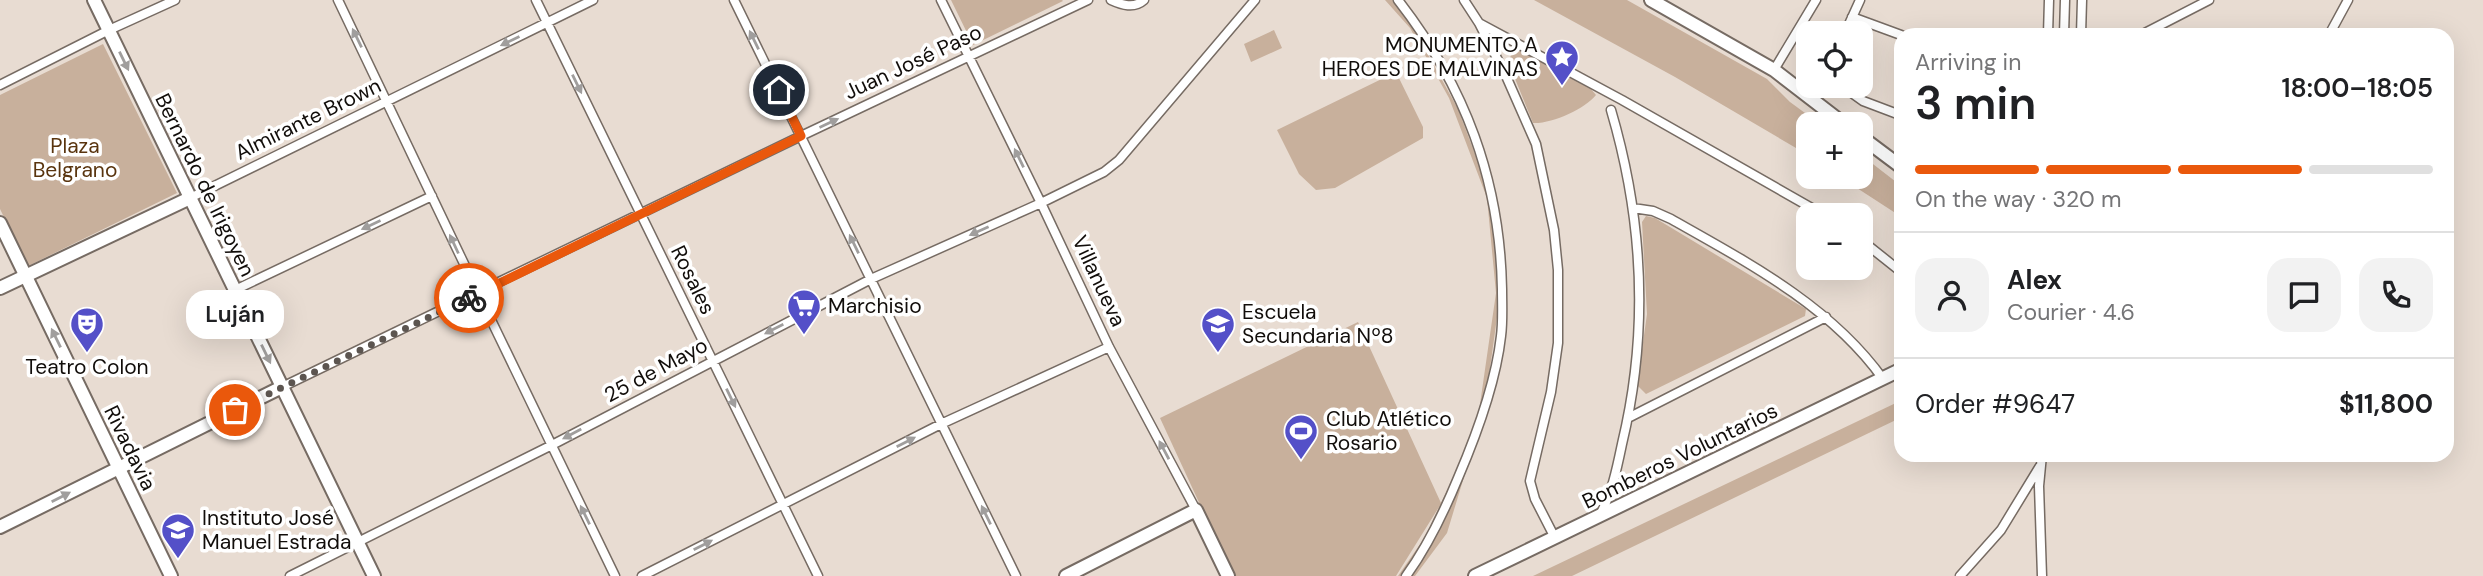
<!DOCTYPE html>
<html lang="en">
<head>
<meta charset="utf-8">
<style>
  body { margin:0; font-family:"DM Sans",sans-serif; background:#f2f2f2; color:#202124; height:100vh; display:flex; flex-direction:column; font-size:26px; white-space:nowrap }
  * { box-sizing:border-box; margin:0 }
  p { font-size:23px; color:#757577 }
  .icon { flex:none; width:38px; height:38px; fill:none; stroke:currentColor; stroke-width:2; stroke-linecap:round; stroke-linejoin:round }
  .map { position:relative; flex:1; overflow:hidden }
  .drawer { position:absolute; left:1894px; top:28px; width:560px; height:434px; display:flex; flex-direction:column; background:#fff; border-radius:21px; box-shadow:0 7px 28px #0002 }
  .drawer>* { flex:none }
  .controls { position:absolute; left:1796px; top:21px; display:grid; gap:14px }
  .controls a { display:grid; place-items:center; width:77px; height:77px; border-radius:14px; background:#fff; box-shadow:0 7px 28px #0002; font-size:35px }
  .pin { position:absolute; display:grid; place-items:center; width:60px; height:60px; color:#fff; margin:-30px; border:4px solid #fff; border-radius:50%; box-shadow:0 2px 7px #0007 }
  .courier { position:absolute; display:grid; place-items:center; width:70px; height:70px; margin:-35px; border:5px solid #ea580c; border-radius:50%; background:#fff; color:#222; box-shadow:0 2px 9px #0007 }
  .bubble { position:absolute; height:49px; border-radius:21px; background:#fff; box-shadow:0 7px 28px #0002; font-size:23px; font-weight:600; line-height:49px; text-align:center }
  .head em { font-style:normal; font-weight:600 }
  .head div { display:flex; flex-direction:column-reverse }
  .head { display:flex; align-items:center; justify-content:space-between; height:119px; padding:0 21px }
  h1 { font-size:46px; font-weight:600; line-height:52px }
  .bar { display:grid; grid-template-columns:repeat(4,1fr); gap:10px 7px; align-content:center; height:84px; padding:0 21px }
  .bar i { height:9px; border-radius:5px; background:#e0e0e0 }
  .bar .selected { background:#ea580c }
  .bar p { grid-column:span 4 }
  .line { display:flex; align-items:center; gap:18px; padding:0 21px; border-top:2px solid #e0e0e0 }
  .line div { flex:1 }
  .round { display:grid; place-items:center; flex:none; width:74px; height:74px; border-radius:21px; background:#f2f2f2 }
  .map>svg:first-child { display:block }
  .green { fill:#c8b09c }
  .lines { fill:none; stroke-linecap:round; stroke-linejoin:round }
  .minor-casing { stroke:#766b63; stroke-width:11 }
  .secondary-casing { stroke:#766b63; stroke-width:16 }
  .primary-casing { stroke:#766b63; stroke-width:16 }
  .minor { stroke:#fff; stroke-width:8 }
  .secondary { stroke:#fff; stroke-width:12 }
  .primary { stroke:#fff; stroke-width:12 }
  .oneway { fill:#a09e9d }
  .done { stroke:#5c5550; stroke-width:7; stroke-dasharray:0 12.6 }
  .route { stroke:#ea580c; stroke-width:9 }
  .labels { text-anchor:middle; stroke-width:7; stroke-linejoin:round; paint-order:stroke }
  .poi-label { font-size:21px; fill:#110d0a; stroke:#fff; text-anchor:start }
  .street-label { font-size:21px; fill:#110d0a; stroke:#fff }
  .park-label { font-size:21px; fill:#59340e; stroke:#fff }
</style>
</head>
<body>
<div class="map">
<svg width="2483" height="576" viewBox="0 0 2483 576">
  <rect width="100%" height="100%" fill="#e8dcd2"/>
  <!-- green -->
  <path class="green" d="M 951,0 L 1062,0 L 1063,1 L 973,45 Z
    M 1385,0 L 1398,0 L 1458,109 L 1492,199 L 1500,296 L 1484,411 L 1447,533 L 1415,576 L 1398,576 L 1425,537 L 1439,507 L 1396,576 L 1233,576 L 1160,418 L 1358,322 L 1441,503 L 1476,432 L 1496,293 L 1487,198 L 1449,98 L 1410,28 Z
    M 1534,0 L 1627,0 L 1767,79 L 1790,102 L 1820,124 L 1808,124 L 1808,155 L 1675,77 Z
    M 1274,30 L 1282,48 L 1251,62 L 1244,44 Z
    M 103,44 L 177,193 L 28,266 L 0,209 L 0,95 Z
    M 1517,50 L 1535,56 L 1590,88 L 1596,95 C 1585,109 1552,124 1533,123 L 1509,64 L 1511,54 Z
    M 1396,72 L 1423,127 L 1423,138 L 1335,188 L 1316,190 L 1299,174 L 1277,130 Z
    M 1860,154 L 1900,185 L 1900,216 L 1840,177 L 1860,177 Z
    M 1646,216 L 1655,218 L 1806,309 L 1805,316 L 1646,394 L 1637,385 L 1647,314 L 1642,222 Z
    M 1900,401 L 1900,418 L 1572,576 L 1533,576 Z"/>
  <g class="lines">
    <!-- minor casing -->
    <g class="minor-casing">
      <path id="minor" d="M 338,0 L 478,293 L 615,576
        M 536,0 L 818,576
        M 734,0 L 1016,576
        M 941,0 L 1041,203 L 1109,347 L 1196,510
        M 1111,0 C 1122,5 1134,9 1144,0
        M 1398,0 C 1465,86 1500,180 1502,289 C 1502,304 1503,321 1501,336 C 1496,381 1476,436 1458,478 C 1444,512 1428,546 1406,576
        M 1464,0 L 1479,23 L 1506,76 L 1536,144 L 1554,230 L 1558,270 L 1558,343 L 1551,392 L 1530,481 L 1535,499 L 1555,538
        M 1852,17 L 1901,35
        M 1479,23 L 1622,100 L 1824,215
        M 1845,33 L 1860,0
        M 2048,35 L 2049,0
        M 2064,35 L 2065,0
        M 2081,35 L 2082,0
        M 2141,35 L 2209,0
        M 2329,35 L 2348,0
        M 1774,70 L 1816,0
        M 0,85 L 109,30 L 175,0
        M 1842,86 L 1863,101 L 1900,115
        M 190,198 L 593,0
        M 1633,208 L 1653,211 L 1671,219 C 1747,262 1831,306 1883,379
        M 1860,239 L 1900,271
        M 235,290 L 432,196
        M 282,387 L 801,136 L 1088,0
        M 1628,418 L 1826,317
        M 2042,455 L 2039,486 L 2042,576
        M 1600,515 C 1612,493 1617,468 1622,444 C 1649,332 1643,219 1611,110
        M 290,576 L 552,445 L 871,279 L 1041,203 L 1104,172 L 1119,160 L 1255,0
        M 642,576 L 941,424 L 1109,347
        M 1960,576 L 2001,530 L 2040,466"/>
    </g>
    <!-- secondary casing -->
    <g class="secondary-casing">
      <path id="secondary" d="M 1651,0 L 1774,70 L 1844,124
        M 1860,136 L 1900,166
        M 0,288 L 190,198
        M 0,527 L 282,387
        M 1475,576 L 1900,370"/>
    </g>
    <!-- primary casing -->
    <g class="primary-casing">
      <path id="primary" d="M 94,0 L 374,576
        M 0,223 L 171,576
        M 1066,576 L 1196,510 L 1228,576"/>
    </g>
    <!-- minor -->
    <use href="#minor" class="minor"/>
    <!-- secondary -->
    <use href="#secondary" class="secondary"/>
    <!-- primary -->
    <use href="#primary" class="primary"/>
  </g>
  <!-- one-way arrows -->
  <defs><path id="oneway-solid" d="M-6-.8H1V-3.2L6.5 0L1 3.2V.8H-6Z" transform="scale(1.75)"/></defs>
  <g class="oneway">
    <use href="#oneway-solid" transform="translate(357 38) rotate(-116)"/>
    <use href="#oneway-solid" transform="translate(754 40) rotate(-116)"/>
    <use href="#oneway-solid" transform="translate(510 41) rotate(154)"/>
    <use href="#oneway-solid" transform="translate(124 61) rotate(64)"/>
    <use href="#oneway-solid" transform="translate(577 84) rotate(64)"/>
    <use href="#oneway-solid" transform="translate(829 123) rotate(-25)"/>
    <use href="#oneway-solid" transform="translate(1019 158) rotate(-116)"/>
    <use href="#oneway-solid" transform="translate(371 225) rotate(155)"/>
    <use href="#oneway-solid" transform="translate(979 231) rotate(156)"/>
    <use href="#oneway-solid" transform="translate(454 244) rotate(-115)"/>
    <use href="#oneway-solid" transform="translate(854 244) rotate(-116)"/>
    <use href="#oneway-solid" transform="translate(774 329) rotate(153)"/>
    <use href="#oneway-solid" transform="translate(56 338) rotate(-116)"/>
    <use href="#oneway-solid" transform="translate(266 354) rotate(64)"/>
    <use href="#oneway-solid" transform="translate(731 398) rotate(64)"/>
    <use href="#oneway-solid" transform="translate(572 434) rotate(152)"/>
    <use href="#oneway-solid" transform="translate(906 442) rotate(-27)"/>
    <use href="#oneway-solid" transform="translate(1164 450) rotate(-118)"/>
    <use href="#oneway-solid" transform="translate(61 497) rotate(-27)"/>
    <use href="#oneway-solid" transform="translate(585 515) rotate(-116)"/>
    <use href="#oneway-solid" transform="translate(986 515) rotate(-116)"/>
    <use href="#oneway-solid" transform="translate(703 545) rotate(-27)"/>
  </g>
  <g class="lines">
    <!-- done -->
    <path class="done" d="M 235,410 L 469,298"/>
    <!-- route -->
    <path class="route" d="M 469,298 L 801,136 L 779,90"/>
  </g>
  <!-- icons -->
  <defs>
    <g id="sight-pin" transform="scale(1.75)"><path d="M0 17L-7.5 6A9.5 9.5 0 1 1 7.5 6Z" fill="#5450c8" stroke="#fff"/><path d="M0-6L1.8-2.2L6-1.7L2.9 1.2L3.7 5.4L0 3.3L-3.7 5.4L-2.9 1.2L-6-1.7L-1.8-2.2Z" fill="#fff"/></g>
    <g id="supermarket-pin" transform="scale(1.75)"><path d="M0 17L-7.5 6A9.5 9.5 0 1 1 7.5 6Z" fill="#5450c8" stroke="#fff"/><path d="M-6-5.5h2.5l.6 2H6L4.5 2H-2.5L-4.4-4H-6ZM-1.5 3.2a1.3 1.3 0 1 0 .1 0ZM3 3.2a1.3 1.3 0 1 0 .1 0Z" fill="#fff"/></g>
    <g id="theatre-pin" transform="scale(1.75)"><path d="M0 17L-7.5 6A9.5 9.5 0 1 1 7.5 6Z" fill="#5450c8" stroke="#fff"/><path d="M-5-5.5Q0-4 5-5.5V0Q5 5 0 6Q-5 5-5 0ZM-3.3-2.5H-1v1.5H-3.3ZM1-2.5H3.3v1.5H1ZM-2.8 1Q0 5.5 2.8 1Z" fill="#fff"/></g>
    <g id="school-pin" transform="scale(1.75)"><path d="M0 17L-7.5 6A9.5 9.5 0 1 1 7.5 6Z" fill="#5450c8" stroke="#fff"/><path d="M0-5L7-2L0 1L-7-2ZM-4 1L0 2.5L4 1V4Q0 6-4 4Z" fill="#fff"/></g>
    <g id="stadium-pin" transform="scale(1.75)"><path d="M0 17L-7.5 6A9.5 9.5 0 1 1 7.5 6Z" fill="#5450c8" stroke="#fff"/><path d="M0-5a6.5 5 0 1 0 0 10a6.5 5 0 1 0 0-10ZM-3.5-1.8h7v3.6h-7Z" fill="#fff"/></g>
  </defs>
  <g fill-rule="evenodd">
    <use href="#sight-pin" x="1562" y="57"/>
    <use href="#supermarket-pin" x="804" y="306"/>
    <use href="#theatre-pin" x="87" y="324"/>
    <use href="#school-pin" x="1218" y="324"/>
    <use href="#stadium-pin" x="1301" y="431"/>
    <use href="#school-pin" x="178" y="530"/>
  </g>
  <g class="labels">
    <!-- poi labels -->
    <g class="poi-label">
      <text x="1538" y="52" text-anchor="end">MONUMENTO A<tspan x="1538" dy="24">HEROES DE MALVINAS</tspan></text>
      <text x="828" y="313">Marchisio</text>
      <text x="1242" y="319">Escuela<tspan x="1242" dy="24">Secundaria Nº8</tspan></text>
      <text x="87" y="374" text-anchor="middle">Teatro Colon</text>
      <text x="1326" y="426">Club Atlético<tspan x="1326" dy="24">Rosario</tspan></text>
      <text x="202" y="525">Instituto José<tspan x="202" dy="24">Manuel Estrada</tspan></text>
    </g>
    <!-- street labels -->
    <g class="street-label">
      <text transform="translate(913 62) rotate(-25)" y="7">Juan José Paso</text>
      <text transform="translate(308 119) rotate(-26)" y="7">Almirante Brown</text>
      <text transform="translate(205 185) rotate(64)" y="7">Bernardo de Irigoyen</text>
      <text transform="translate(693 280) rotate(64)" y="7">Rosales</text>
      <text transform="translate(1099 281) rotate(65)" y="7">Villanueva</text>
      <text transform="translate(656 370) rotate(-28)" y="7">25 de Mayo</text>
      <text transform="translate(130 448) rotate(64)" y="7">Rivadavia</text>
      <text transform="translate(1680 456) rotate(-26)" y="7">Bomberos Voluntarios</text>
    </g>
    <!-- park labels -->
    <g class="park-label">
      <text x="75" y="153">Plaza<tspan x="75" dy="24">Belgrano</tspan></text>
    </g>
  </g>
</svg>
<div class="controls">
<a><svg class="icon" aria-label="locate" viewBox="0 0 24 24"><circle cx="12" cy="12" r="6"/><path d="M12 2v4M12 18v4M2 12h4M18 12h4"/></svg></a>
<a>+</a>
<a>−</a>
</div>
<div class="pin" style="left:235px;top:410px;background:#ea580c"><svg class="icon" aria-label="bag" viewBox="0 0 24 24"><path d="M5 8h14l-1 12H6zM9 8a3 3 0 0 1 6 0"/></svg></div>
<div class="pin" style="left:779px;top:90px;background:#1f2937"><svg class="icon" aria-label="home" viewBox="0 0 24 24"><path d="M3 11l9-7 9 7M6 9v11h12V9"/></svg></div>
<div class="courier" style="left:469px;top:298px"><svg class="icon" aria-label="bike" viewBox="0 0 24 24"><circle cx="6" cy="16" r="4"/><circle cx="18" cy="16" r="4"/><path d="M6 16l4-8h5l3 8M10 8l3 8H6M13 5h3"/></svg></div>
<div class="bubble" style="left:186px;top:290px;width:98px">Luján</div>
<section class="drawer">
<div class="head"><div><h1>3 min</h1><p>Arriving in</p></div><em>18:00–18:05</em></div>
<div class="bar"><i class="selected"></i><i class="selected"></i><i class="selected"></i><i></i><p>On the way · 320 m</p></div>
<div class="line" style="height:126px"><a class="round"><svg class="icon" aria-label="person" viewBox="0 0 24 24"><circle cx="12" cy="8" r="4"/><path d="M4 21q1-7 8-7t8 7"/></svg></a><div><b>Alex</b><p>Courier · 4.6</p></div><a class="round"><svg class="icon" aria-label="chat" viewBox="0 0 24 24"><path d="M4 5h16v11H9l-5 4z"/></svg></a><a class="round"><svg class="icon" aria-label="phone" viewBox="0 0 24 24"><path d="M5 4h4l2 5-3 2q2 4 5 5l2-3 5 2v4C11 20 4 13 5 4z"/></svg></a></div>
<div class="line" style="height:91px"><div>Order #9647</div><b>$11,800</b></div>
</section>
</div>
</body>
</html>
